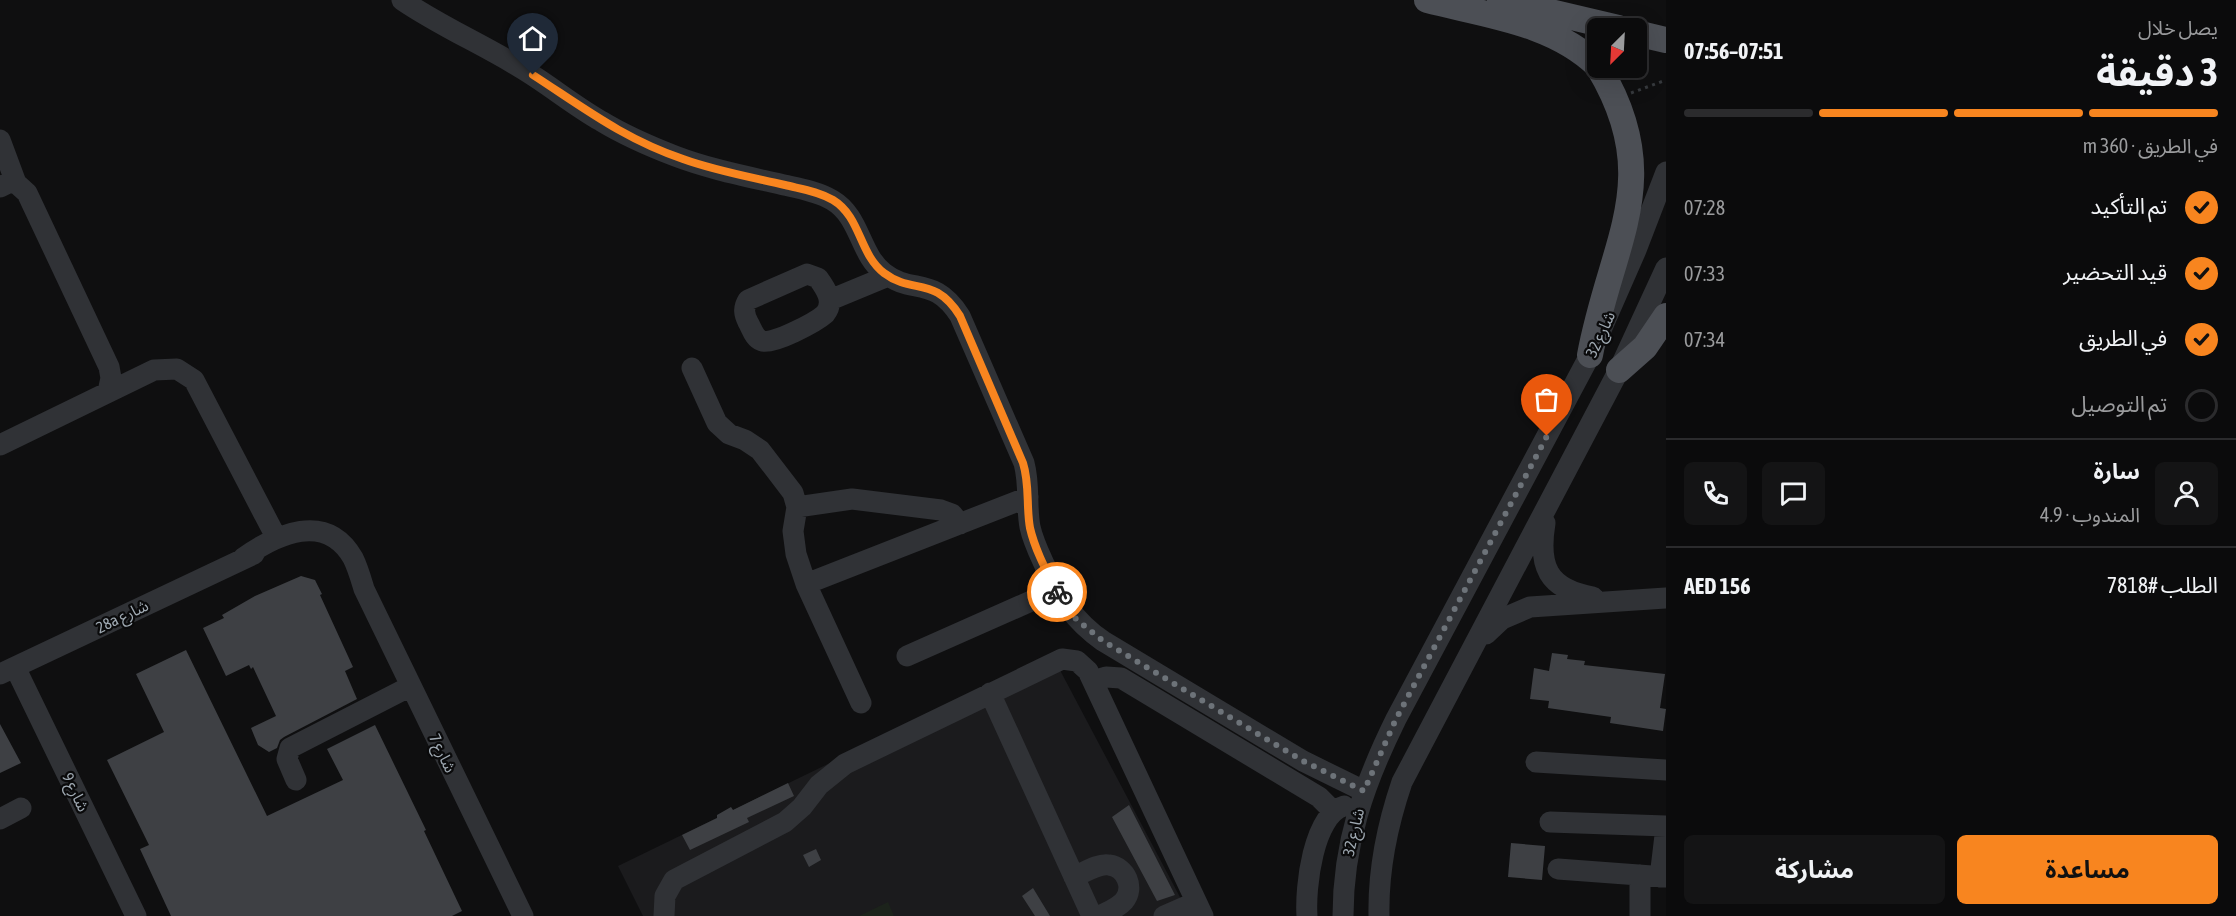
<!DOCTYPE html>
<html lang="ar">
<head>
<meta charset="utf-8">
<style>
  body { margin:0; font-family:"Asap Condensed","Noto Sans Arabic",sans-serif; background:#141415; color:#f1f3f6; direction:rtl; height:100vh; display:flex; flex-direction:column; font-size:22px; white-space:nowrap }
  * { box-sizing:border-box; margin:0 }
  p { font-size:20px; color:#9a9b9d }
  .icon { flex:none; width:33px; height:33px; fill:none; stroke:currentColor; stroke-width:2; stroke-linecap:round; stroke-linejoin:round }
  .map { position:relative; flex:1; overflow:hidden; direction:ltr }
  .drawer { display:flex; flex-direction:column; background:#0b0b0c; width:570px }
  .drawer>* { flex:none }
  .needle { width:39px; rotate:204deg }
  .tools { position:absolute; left:1587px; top:18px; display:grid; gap:12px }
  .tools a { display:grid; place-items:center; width:60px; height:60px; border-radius:9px; background:#0b0b0c; box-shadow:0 6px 24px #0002,0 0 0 2px #2b2b2d; font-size:30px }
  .pin { position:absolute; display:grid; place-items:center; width:51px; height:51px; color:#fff; margin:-62px -26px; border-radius:50% 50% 50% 0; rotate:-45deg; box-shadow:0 0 6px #0007 }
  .pin .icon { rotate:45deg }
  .courier { position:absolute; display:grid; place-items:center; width:60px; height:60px; margin:-30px; border:4px solid #f8851f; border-radius:50%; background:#fff; color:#222; box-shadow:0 2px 8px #0007 }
  .headline em { font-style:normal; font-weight:700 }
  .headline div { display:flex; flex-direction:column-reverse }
  .headline { display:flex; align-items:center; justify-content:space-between; height:102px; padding:0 18px }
  h1 { font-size:39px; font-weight:700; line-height:45px }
  .bar { display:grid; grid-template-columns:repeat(4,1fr); gap:9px 6px; align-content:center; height:72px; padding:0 18px }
  .bar i { height:8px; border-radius:4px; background:#2b2b2d }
  .bar .current { background:#f8851f }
  .bar p { grid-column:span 4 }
  .line { display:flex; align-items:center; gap:15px; padding:0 18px; border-top:2px solid #2b2b2d }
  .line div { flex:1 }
  .round { display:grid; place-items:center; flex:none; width:63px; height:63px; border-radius:9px; background:#141415 }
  ol { padding:0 18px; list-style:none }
  li { display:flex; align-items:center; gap:18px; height:66px }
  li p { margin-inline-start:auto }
  li .icon { padding:6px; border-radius:50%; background:#f8851f; color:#111; stroke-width:4 }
  li:last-child { color:#9a9b9d }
  li i { width:33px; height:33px; border:3px solid #2b2b2d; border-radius:50% }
  .cta { display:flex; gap:12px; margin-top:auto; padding:12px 18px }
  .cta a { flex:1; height:69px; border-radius:9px; background:#f8851f; color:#111; font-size:24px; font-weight:700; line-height:69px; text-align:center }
  .cta a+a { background:#141415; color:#f1f3f6 }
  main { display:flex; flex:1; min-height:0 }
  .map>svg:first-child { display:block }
  .built { fill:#1b1b1d }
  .green { fill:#1c231b }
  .building { fill:#3e4044 }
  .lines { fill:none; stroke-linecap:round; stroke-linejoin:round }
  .path { stroke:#36393d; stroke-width:3; stroke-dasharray:3 4.5; stroke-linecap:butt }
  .minor { stroke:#303236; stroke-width:21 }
  .major { stroke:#4c4f55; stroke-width:26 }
  .done { stroke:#6d7379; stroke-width:6; stroke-dasharray:0 10.8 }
  .route { stroke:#f8851f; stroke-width:8 }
  .labels { text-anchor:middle; stroke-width:4.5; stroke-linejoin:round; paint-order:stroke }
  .street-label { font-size:16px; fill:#9fa9b2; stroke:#0a0a0b }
</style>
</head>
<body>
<main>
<section class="drawer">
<div class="headline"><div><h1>3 دقيقة</h1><p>يصل خلال</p></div><em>07:51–07:56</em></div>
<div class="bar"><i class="current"></i><i class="current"></i><i class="current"></i><i></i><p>في الطريق · 360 m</p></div>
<ol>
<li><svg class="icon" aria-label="check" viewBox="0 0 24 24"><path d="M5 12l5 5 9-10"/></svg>تم التأكيد<p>07:28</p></li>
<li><svg class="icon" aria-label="check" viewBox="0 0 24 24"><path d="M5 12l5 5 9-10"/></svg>قيد التحضير<p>07:33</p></li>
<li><svg class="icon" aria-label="check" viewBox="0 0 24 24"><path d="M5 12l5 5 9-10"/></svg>في الطريق<p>07:34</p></li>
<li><i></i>تم التوصيل</li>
</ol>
<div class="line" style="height:108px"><a class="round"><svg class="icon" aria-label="person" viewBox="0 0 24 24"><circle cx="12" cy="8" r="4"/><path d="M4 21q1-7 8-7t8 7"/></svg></a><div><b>سارة</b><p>المندوب · 4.9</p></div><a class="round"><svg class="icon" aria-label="chat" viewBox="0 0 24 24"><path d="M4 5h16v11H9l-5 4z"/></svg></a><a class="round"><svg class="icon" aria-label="phone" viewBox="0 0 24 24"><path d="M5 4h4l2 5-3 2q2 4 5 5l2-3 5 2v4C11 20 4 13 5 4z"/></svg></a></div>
<div class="line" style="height:78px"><div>الطلب #7818</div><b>AED 156</b></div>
<div class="cta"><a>مساعدة</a><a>مشاركة</a></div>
</section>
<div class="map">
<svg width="1666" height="916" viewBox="0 0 1666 916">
  <rect width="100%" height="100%" fill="#0f0f10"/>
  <!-- built -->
  <path class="built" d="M 1052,655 L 1190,916 L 643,916 L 618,866 Z"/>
  <!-- green -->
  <path class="green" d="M 888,902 L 894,916 L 859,916 Z"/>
  <!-- building -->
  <path class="building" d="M 301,576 L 315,580 L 322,594 L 320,595 L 353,667 L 345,671 L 357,699 L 284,737 L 280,740 L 277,748 L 269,752 L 258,745 L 251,728 L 276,716 L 253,667 L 251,669 L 249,665 L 226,676 L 203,628 L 224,618 L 222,615 L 255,596 Z
    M 186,650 L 267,816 L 343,780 L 327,749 L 375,725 L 426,830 L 424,831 L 462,911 L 452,916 L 171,916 L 140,849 L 149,845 L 107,760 L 164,732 L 136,674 Z
    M 1552,653 L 1568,655 L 1567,659 L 1585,661 L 1584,665 L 1665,674 L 1660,708 L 1666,709 L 1663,731 L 1610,723 L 1611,717 L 1548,708 L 1549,701 L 1530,699 L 1534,668 L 1549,671 Z
    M 0,724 L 21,763 L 0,773 Z
    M 788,783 L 794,796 L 747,818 L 749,822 L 690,850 L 682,835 L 717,818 L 717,815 L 731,807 L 733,810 Z
    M 1129,805 L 1175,895 L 1157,901 L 1112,817 Z
    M 1511,843 L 1545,846 L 1542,880 L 1508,877 Z
    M 816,849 L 821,860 L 809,867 L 803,855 Z
    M 1033,888 L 1050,916 L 1035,916 L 1022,896 Z"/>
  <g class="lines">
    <!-- path -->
    <path class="path" d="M 1631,93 L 1666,80"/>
    <!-- minor -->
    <path class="minor" d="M 402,0 C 440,26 482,44 521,68 C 548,84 573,105 601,121 C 624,135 649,146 675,156 C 709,169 745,176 780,184 C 797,188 817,191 832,200 C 861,217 859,254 884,273 C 912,295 934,275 960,316 L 1024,463 C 1030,485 1026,506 1030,527 C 1033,541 1039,553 1045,566 C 1059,597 1074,621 1103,641 L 1303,761 L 1364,791
      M 0,140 L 16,183
      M 0,187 L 8,183 L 16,183 L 27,193 L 109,367 L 111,378 L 108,392
      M 807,274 L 818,278 C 826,289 835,302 825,314 C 816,322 773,345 762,341 C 754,338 752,329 748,322 C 744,314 743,308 748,300 Z
      M 830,300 L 888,276
      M 692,368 L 717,423 L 729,434 L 745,440 L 760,450 L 793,493 L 797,507 L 793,531 L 796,554 L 806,584 L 861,703
      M 0,445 L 154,370 L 177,369 L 194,380 L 276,537
      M 797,507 L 852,499 L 941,510 L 952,514 L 960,524
      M 1545,523 C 1538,566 1547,589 1593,597
      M 243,558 C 277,534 326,511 353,558 C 358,568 361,579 364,589 L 523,916
      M 806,584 L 1028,497
      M 1486,634 L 1502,619 L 1530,607 L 1666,598
      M 907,656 L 1056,590
      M 15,667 L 136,916
      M 0,674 L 254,554
      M 1093,681 L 1106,677 L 1121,678 L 1319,797 L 1333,811
      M 990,693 L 1092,916
      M 1536,762 L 1666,770
      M 296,780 L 287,759 L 290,748 L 411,686
      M 0,819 L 21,808
      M 1550,822 L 1666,826
      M 1558,869 L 1666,877
      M 1074,877 C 1084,873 1098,863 1109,865 C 1126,867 1135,888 1124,901 C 1118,908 1107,912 1100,916
      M 1660,877 L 1666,827
      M 664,916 L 665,896 L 674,880 L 785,822 L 802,807 L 819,785 L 845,764 L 1062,659 L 1077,661 L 1088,671 L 1203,916
      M 1164,916 L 1196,902
      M 1307,916 C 1305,888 1313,815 1344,806
      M 1343,916 C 1343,843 1364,784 1396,719 L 1590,355 L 1636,250 L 1666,172
      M 1379,916 C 1378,869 1387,826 1402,782 L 1619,370 L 1666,268
      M 1640,916 L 1640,875"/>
    <!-- major -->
    <path class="major" d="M 1427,0 C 1485,15 1553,22 1598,66
      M 1500,0 L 1618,28
      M 1636,33 L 1666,40
      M 1590,355 C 1611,241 1666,180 1599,68
      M 1619,370 L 1645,347 L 1666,316"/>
  </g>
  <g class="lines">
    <!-- done -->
    <path class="done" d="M 1057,592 L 1076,619 L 1103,641 L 1303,761 L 1364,791 L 1396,719 L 1547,436"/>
    <!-- route -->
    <path class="route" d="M 533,75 C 584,108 624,139 683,159 C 716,171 751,177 785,185 C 801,189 818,191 833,200 C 861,217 859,254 884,273 C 913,295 934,275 960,316 L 1023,463 C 1030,485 1026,506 1030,528 C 1035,550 1047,572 1057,592"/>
  </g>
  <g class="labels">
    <!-- street labels -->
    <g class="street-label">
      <text transform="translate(1600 334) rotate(-65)" y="6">شارع 32</text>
      <text transform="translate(122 616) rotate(-26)" y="6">28a شارع</text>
      <text transform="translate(443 753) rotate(64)" y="6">شارع 7</text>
      <text transform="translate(76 792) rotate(64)" y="6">شارع 9</text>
      <text transform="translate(1353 832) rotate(-77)" y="6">شارع 32</text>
    </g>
  </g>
</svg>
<div class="tools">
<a><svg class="needle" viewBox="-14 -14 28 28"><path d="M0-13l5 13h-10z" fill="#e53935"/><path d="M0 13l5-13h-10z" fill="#9a9b9d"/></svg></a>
</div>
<div class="pin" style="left:1547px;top:436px;background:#ea580c"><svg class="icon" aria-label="bag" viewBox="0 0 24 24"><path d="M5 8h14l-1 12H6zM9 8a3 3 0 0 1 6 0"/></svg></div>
<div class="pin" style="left:533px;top:75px;background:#1f2937"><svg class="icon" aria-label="home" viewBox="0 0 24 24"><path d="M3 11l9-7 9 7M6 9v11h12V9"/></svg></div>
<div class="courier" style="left:1057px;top:592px"><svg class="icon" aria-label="bike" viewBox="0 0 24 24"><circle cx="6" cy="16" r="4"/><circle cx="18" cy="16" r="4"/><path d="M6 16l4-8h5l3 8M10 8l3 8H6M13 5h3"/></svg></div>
</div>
</main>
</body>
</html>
